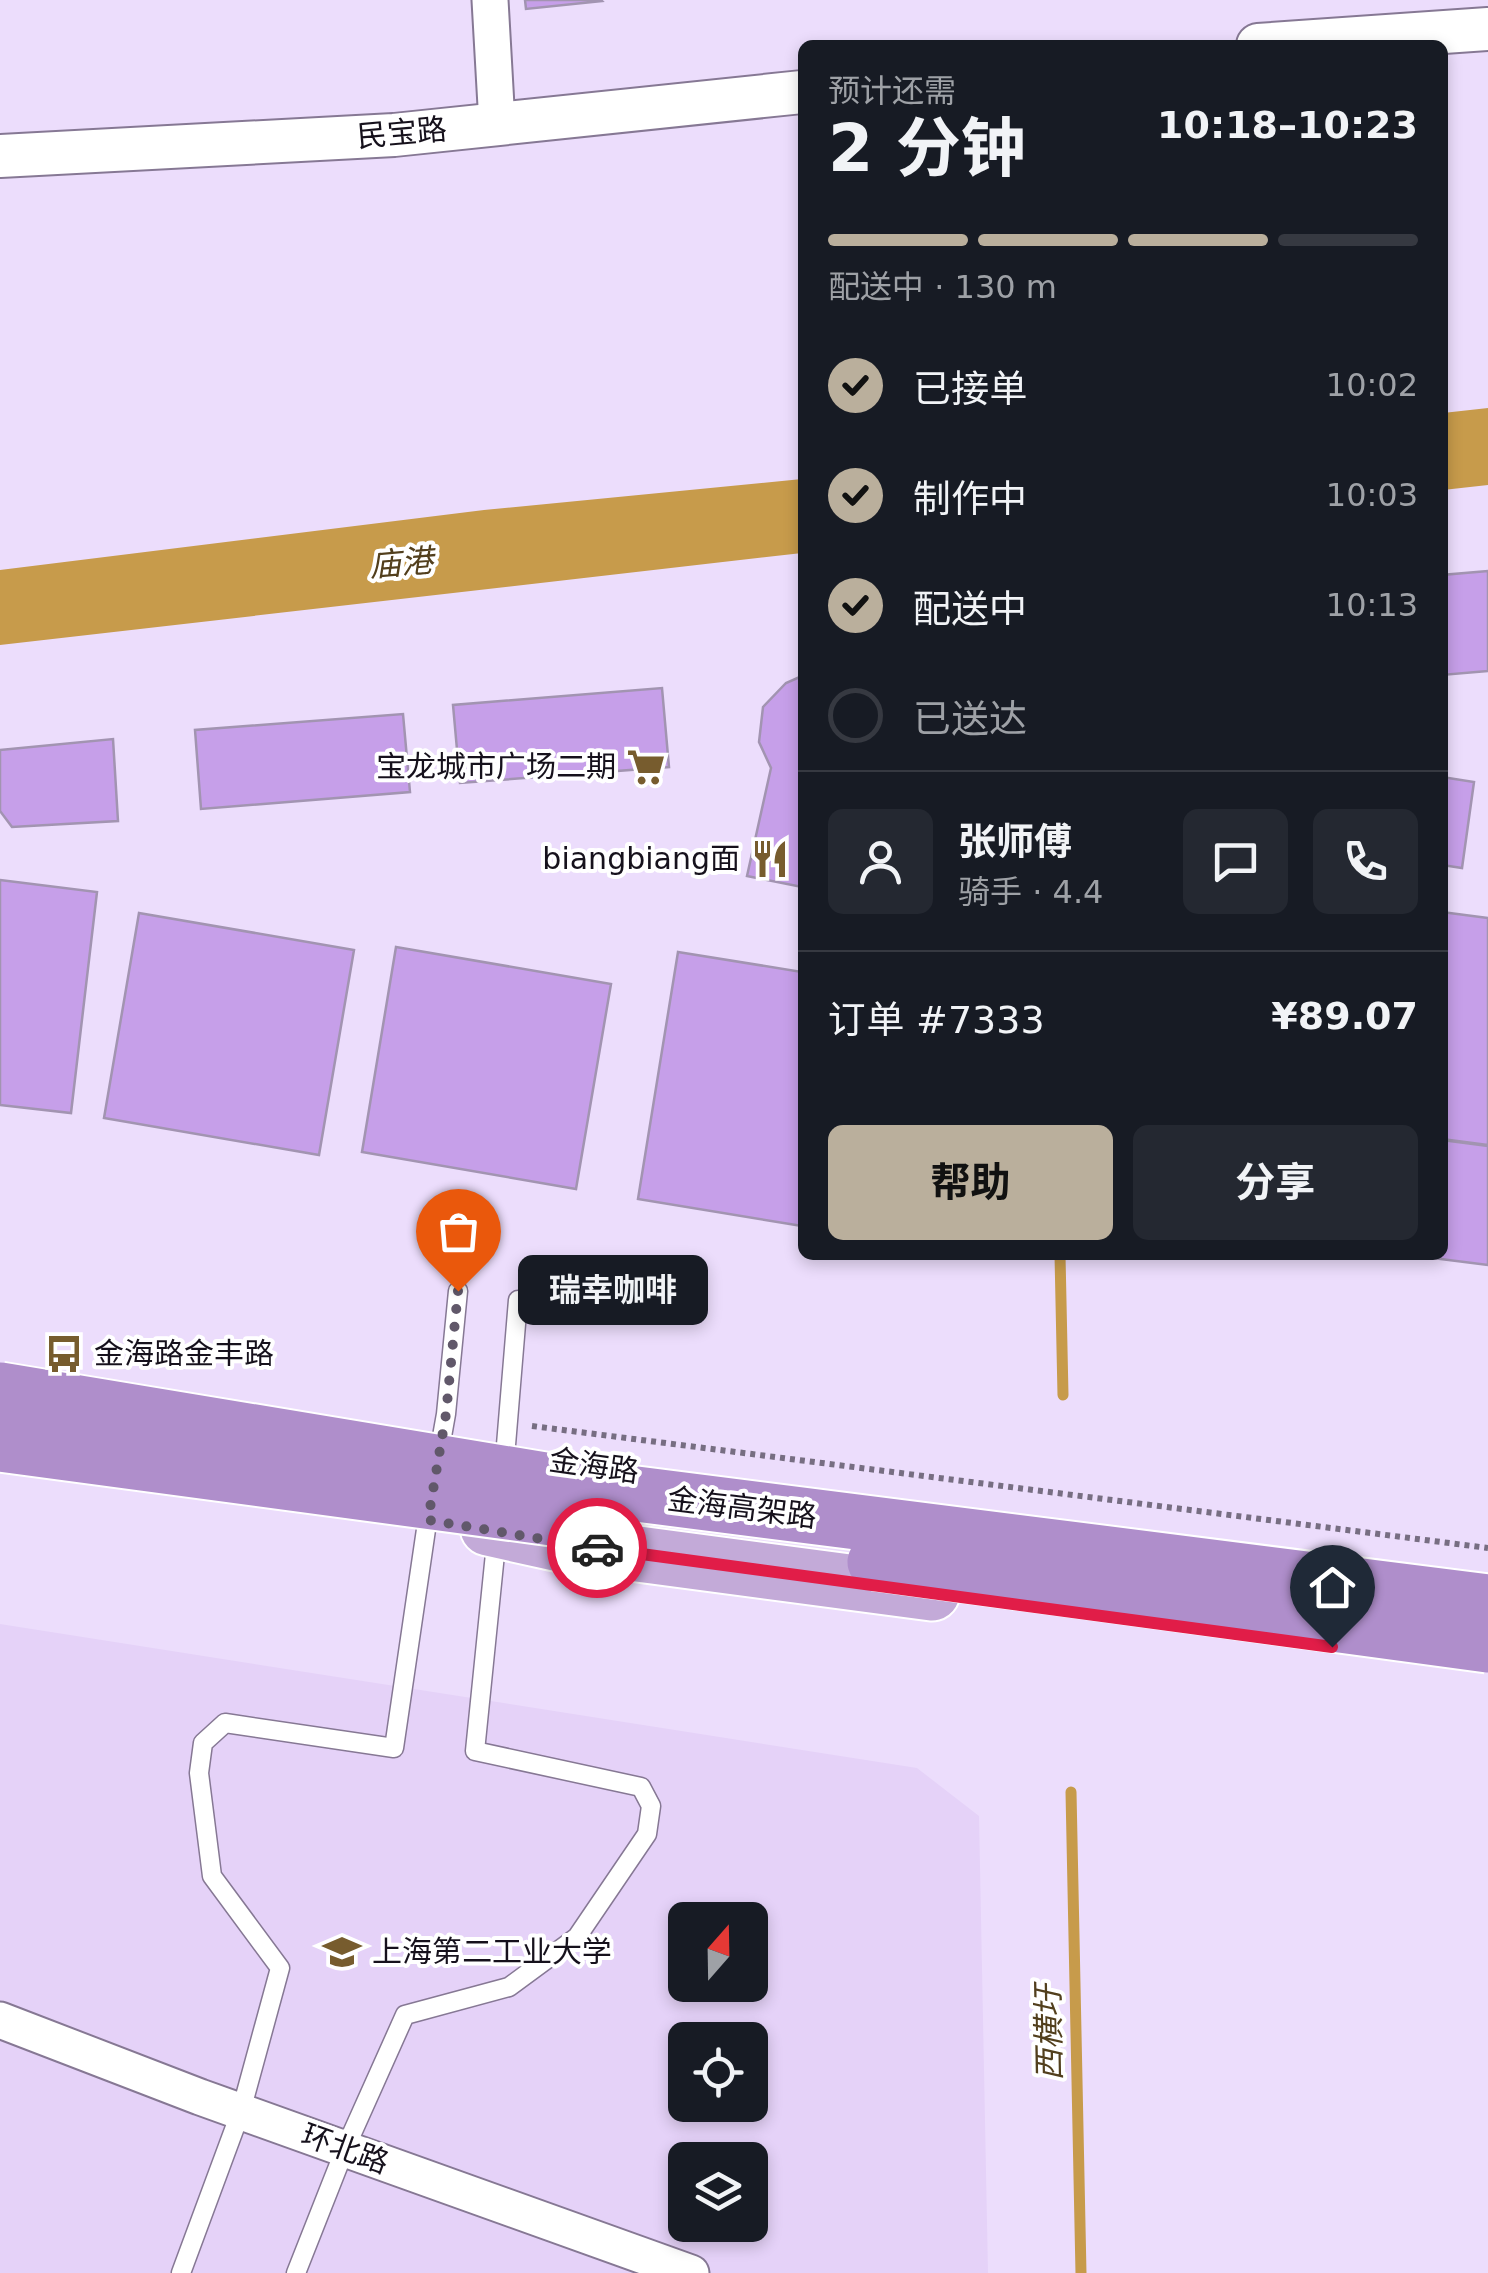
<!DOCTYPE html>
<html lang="zh">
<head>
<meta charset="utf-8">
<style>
  body { margin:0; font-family:"DejaVu Sans","Noto Sans SC",sans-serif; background:#242831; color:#f1f3f6; height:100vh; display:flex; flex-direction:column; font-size:38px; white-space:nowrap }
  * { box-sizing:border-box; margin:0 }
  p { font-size:32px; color:#9ea1a6 }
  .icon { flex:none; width:55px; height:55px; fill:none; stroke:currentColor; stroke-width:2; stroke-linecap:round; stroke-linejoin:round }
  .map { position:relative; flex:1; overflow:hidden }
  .details { position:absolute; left:798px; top:40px; width:650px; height:1220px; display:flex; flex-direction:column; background:#171b24; border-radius:15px; box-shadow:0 5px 15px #0003 }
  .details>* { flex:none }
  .needle { width:65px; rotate:20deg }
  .fabs { position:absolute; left:668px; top:1902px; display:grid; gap:20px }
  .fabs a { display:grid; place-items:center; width:100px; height:100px; border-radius:15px; background:#171b24; box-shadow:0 5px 15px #0003; font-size:50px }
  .pin { position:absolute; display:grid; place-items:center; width:85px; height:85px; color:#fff; margin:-102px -42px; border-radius:50% 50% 50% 0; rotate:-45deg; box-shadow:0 0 10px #0007 }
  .pin .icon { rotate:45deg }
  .courier { position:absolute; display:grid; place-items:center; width:100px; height:100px; margin:-50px; border:8px solid #e11d48; border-radius:50%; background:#fff; color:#222; box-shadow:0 2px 12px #0007 }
  .bubble { position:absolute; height:70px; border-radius:15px; background:#171b24; box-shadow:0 5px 15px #0003; font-size:32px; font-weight:700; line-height:70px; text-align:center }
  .overview em { font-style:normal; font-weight:700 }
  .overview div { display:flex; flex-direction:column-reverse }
  .overview { display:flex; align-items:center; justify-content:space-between; height:170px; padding:0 30px }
  h1 { font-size:65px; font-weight:700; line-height:75px }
  .bar { display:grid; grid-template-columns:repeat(4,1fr); gap:15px 10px; align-content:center; height:120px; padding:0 30px }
  .bar i { height:12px; border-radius:8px; background:#363941 }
  .bar .active { background:#baaf9c }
  .bar p { grid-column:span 4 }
  .line { display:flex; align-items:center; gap:25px; padding:0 30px; border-top:2px solid #363941 }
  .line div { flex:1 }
  .round { display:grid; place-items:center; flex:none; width:105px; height:105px; border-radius:15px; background:#242831 }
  ol { padding:0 30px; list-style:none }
  li { display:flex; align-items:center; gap:30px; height:110px }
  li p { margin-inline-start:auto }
  li .icon { padding:10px; border-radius:50%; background:#baaf9c; color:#111; stroke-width:4 }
  li:last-child { color:#9ea1a6 }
  li i { width:55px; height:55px; border:5px solid #363941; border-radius:50% }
  .cta { display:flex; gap:20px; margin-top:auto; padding:20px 30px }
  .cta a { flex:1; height:115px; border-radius:15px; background:#baaf9c; color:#111; font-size:40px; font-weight:700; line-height:115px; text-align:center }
  .cta a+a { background:#242831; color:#f1f3f6 }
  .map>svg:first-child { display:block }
  .built { fill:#e5d2f8; fill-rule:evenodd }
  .water { fill:#c79b4b }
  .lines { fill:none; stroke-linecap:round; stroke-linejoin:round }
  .stream { stroke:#c79b4b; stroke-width:11 }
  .building { fill:#c69fe9; stroke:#a294b1; stroke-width:2.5 }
  .service-casing { stroke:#867894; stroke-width:21 }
  .minor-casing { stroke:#867894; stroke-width:39 }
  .tertiary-casing { stroke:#867894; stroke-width:46 }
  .primary-casing { stroke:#fff; stroke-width:59 }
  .path { stroke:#776e82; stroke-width:6; stroke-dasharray:5 5; stroke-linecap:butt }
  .service { stroke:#fff; stroke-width:18 }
  .minor { stroke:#fff; stroke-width:35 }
  .tertiary { stroke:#fff; stroke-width:42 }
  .primary { stroke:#c3aad8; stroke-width:55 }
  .trunk-bridge-casing { stroke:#fff; stroke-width:59; stroke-linecap:butt }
  .trunk-bridge { stroke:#af8ecb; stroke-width:55 }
  .done { stroke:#61586a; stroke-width:10; stroke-dasharray:0 18 }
  .route { stroke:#e11d48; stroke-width:12 }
  .labels { text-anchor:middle; stroke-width:8; stroke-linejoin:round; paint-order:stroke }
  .street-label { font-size:30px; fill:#16111c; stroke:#fff }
  .poi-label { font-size:30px; fill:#16111c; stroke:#fff; text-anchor:end }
  .water-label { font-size:32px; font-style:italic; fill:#523f1d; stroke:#fff }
</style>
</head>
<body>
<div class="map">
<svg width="1488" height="2273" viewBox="0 0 1488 2273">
  <rect width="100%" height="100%" fill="#ecddfc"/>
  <!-- built -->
  <path class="built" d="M 0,1624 L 917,1768 L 979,1816 L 988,2273 L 0,2273 ZM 685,1920 L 750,1920 L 750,1985 L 685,1985 ZM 685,2040 L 750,2040 L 750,2105 L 685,2105 ZM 685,2160 L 750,2160 L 750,2225 L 685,2225 Z"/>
  <!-- water -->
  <path class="water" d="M 1488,408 L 1488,485 L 1443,490 L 1443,413 Z
    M 802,479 L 802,553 L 0,645 L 0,570 L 484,510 Z"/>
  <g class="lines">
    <!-- stream -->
    <path class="stream" d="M 1060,1255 L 1063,1395
      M 1071,1792 L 1081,2273"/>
  </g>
  <!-- building -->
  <path class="building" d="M 525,0 L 601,0 L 602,1 L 526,9 Z
    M 1488,571 L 1488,671 L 1442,675 L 1442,575 Z
    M 802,676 L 802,887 L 747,876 L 771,768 L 759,742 L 763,707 L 786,683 Z
    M 662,688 L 669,767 L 460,783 L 453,705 Z
    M 403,714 L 410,792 L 201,809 L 195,730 Z
    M 113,739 L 118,821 L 12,827 L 0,811 L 0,750 Z
    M 1442,777 L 1474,782 L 1462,868 L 1442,865 Z
    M 0,880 L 97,892 L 71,1113 L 0,1105 Z
    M 1442,912 L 1488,918 L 1488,1145 L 1442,1139 Z
    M 139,913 L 354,950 L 319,1155 L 104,1118 Z
    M 396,947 L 611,984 L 576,1189 L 362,1152 Z
    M 678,952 L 802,972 L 802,1226 L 638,1199 Z
    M 1442,1140 L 1488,1146 L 1488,1265 L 1409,1255 L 1442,1255 Z"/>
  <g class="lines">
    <!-- service casing -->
    <g class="service-casing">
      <path id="service" d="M 438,1459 L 446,1414 L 458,1291
        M 504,1469 L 518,1300
        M 181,2273 L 241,2111 L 280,1968 L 212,1876 L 199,1773 L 203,1743 L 225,1723 L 394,1748 L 429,1509
        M 296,2273 L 345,2149 L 405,2015 L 509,1987 L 577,1937 L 647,1834 L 651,1806 L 641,1787 L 475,1751 L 497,1534"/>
    </g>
    <!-- minor casing -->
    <g class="minor-casing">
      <path id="minor" d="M 490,0 L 497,124
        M 0,2020 L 200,2097 L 691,2273"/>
    </g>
    <!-- tertiary casing -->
    <g class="tertiary-casing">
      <path id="tertiary" d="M 1258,45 L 1488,29
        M 0,156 L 394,135 L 802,92"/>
    </g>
    <!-- primary casing -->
    <g class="primary-casing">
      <path id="primary" d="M 488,1528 L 555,1543 L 932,1593"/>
    </g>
    <!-- path -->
    <path class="path" d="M 532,1426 L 1488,1548"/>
    <!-- service -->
    <use href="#service" class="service"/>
    <!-- minor -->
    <use href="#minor" class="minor"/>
    <!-- tertiary -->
    <use href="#tertiary" class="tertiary"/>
    <!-- primary -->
    <use href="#primary" class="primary"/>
    <!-- trunk-bridge casing -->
    <g class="trunk-bridge-casing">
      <path id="trunk-bridge" d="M 0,1390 L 605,1490 L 1488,1602
        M 0,1444 L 552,1518
        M 875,1562 L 1488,1645"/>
    </g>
    <!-- trunk-bridge -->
    <use href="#trunk-bridge" class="trunk-bridge"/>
  </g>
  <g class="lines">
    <!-- done -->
    <path class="done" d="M 458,1291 L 446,1414 L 428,1520 L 597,1548"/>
    <!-- route -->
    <path class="route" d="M 597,1548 L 1332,1647"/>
  </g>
  <!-- icons -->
  <defs>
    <g id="supermarket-bare" transform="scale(3)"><path d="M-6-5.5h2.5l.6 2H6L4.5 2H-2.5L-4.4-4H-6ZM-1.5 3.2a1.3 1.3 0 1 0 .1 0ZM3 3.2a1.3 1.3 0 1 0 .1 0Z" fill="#775c2e" stroke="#fff" stroke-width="2.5" paint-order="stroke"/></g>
    <g id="restaurant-bare" transform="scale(3)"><path d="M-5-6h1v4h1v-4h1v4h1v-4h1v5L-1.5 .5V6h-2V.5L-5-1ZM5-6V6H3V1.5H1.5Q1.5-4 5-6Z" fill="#775c2e" stroke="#fff" stroke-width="2.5" paint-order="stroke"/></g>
    <g id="bus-bare" transform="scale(3)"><path d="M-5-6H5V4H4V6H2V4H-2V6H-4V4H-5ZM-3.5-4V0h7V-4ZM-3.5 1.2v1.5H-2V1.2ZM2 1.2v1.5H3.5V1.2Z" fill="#775c2e" stroke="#fff" stroke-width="2.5" paint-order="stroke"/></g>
    <g id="university-bare" transform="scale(3)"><path d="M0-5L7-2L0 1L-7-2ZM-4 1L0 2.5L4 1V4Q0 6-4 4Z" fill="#775c2e" stroke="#fff" stroke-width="2.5" paint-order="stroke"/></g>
  </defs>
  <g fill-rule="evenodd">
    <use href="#supermarket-bare" x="646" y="767"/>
    <use href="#restaurant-bare" x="770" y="859"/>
    <use href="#bus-bare" x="64" y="1354"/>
    <use href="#university-bare" x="342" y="1952"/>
  </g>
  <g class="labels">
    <!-- street labels -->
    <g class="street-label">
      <text transform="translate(402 133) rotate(-5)" y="10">民宝路</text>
      <text transform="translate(594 1466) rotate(8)" y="10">金海路</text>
      <text transform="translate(742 1508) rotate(7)" y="10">金海高架路</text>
      <text transform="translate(345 2149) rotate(20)" y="10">环北路</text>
    </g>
    <!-- poi labels -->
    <g class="poi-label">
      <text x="616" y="777">宝龙城市广场二期</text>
      <text x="740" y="869">biangbiang面</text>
      <text x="94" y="1364" text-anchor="start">金海路金丰路</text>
      <text x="372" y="1962" text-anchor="start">上海第二工业大学</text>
    </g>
    <!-- water labels -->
    <g class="water-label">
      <text transform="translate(401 563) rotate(-5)" y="11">庙港</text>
      <text transform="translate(1049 2033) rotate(-91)" y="11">西横圩</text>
    </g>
  </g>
</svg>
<div class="fabs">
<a><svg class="needle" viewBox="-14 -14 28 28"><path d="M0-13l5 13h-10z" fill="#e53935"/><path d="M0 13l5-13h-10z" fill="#9ea1a6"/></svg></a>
<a><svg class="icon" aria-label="locate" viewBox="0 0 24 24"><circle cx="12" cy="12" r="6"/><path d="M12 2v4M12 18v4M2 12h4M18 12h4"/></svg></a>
<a><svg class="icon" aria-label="layers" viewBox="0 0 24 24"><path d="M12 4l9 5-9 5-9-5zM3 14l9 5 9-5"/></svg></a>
</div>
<div class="pin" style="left:458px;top:1291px;background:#ea580c"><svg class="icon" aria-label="bag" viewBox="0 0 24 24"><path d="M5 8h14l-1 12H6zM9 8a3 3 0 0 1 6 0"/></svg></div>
<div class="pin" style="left:1332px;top:1647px;background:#1f2937"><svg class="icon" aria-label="home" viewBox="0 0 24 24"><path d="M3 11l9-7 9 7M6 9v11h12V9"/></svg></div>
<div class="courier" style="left:597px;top:1548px"><svg class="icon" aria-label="car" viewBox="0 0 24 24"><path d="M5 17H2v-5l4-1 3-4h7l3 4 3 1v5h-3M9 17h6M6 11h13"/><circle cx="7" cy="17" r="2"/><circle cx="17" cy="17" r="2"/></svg></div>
<div class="bubble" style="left:518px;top:1255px;width:190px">瑞幸咖啡</div>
<section class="details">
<div class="overview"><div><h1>2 分钟</h1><p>预计还需</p></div><em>10:18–10:23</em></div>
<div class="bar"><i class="active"></i><i class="active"></i><i class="active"></i><i></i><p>配送中 · 130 m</p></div>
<ol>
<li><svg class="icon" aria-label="check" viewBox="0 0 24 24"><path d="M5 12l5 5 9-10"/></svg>已接单<p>10:02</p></li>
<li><svg class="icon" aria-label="check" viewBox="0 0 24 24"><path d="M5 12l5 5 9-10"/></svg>制作中<p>10:03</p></li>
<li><svg class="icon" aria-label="check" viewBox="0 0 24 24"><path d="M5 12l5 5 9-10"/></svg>配送中<p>10:13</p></li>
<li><i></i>已送达</li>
</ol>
<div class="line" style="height:180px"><a class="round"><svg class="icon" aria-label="person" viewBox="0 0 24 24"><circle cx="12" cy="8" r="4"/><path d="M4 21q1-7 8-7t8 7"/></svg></a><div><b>张师傅</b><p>骑手 · 4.4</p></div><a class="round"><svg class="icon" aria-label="chat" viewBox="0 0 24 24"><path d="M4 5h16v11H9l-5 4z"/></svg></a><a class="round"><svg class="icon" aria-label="phone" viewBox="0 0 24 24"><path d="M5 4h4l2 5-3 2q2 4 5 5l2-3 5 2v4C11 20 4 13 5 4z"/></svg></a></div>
<div class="line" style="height:130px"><div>订单 #7333</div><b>¥89.07</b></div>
<div class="cta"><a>帮助</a><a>分享</a></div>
</section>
</div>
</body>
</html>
